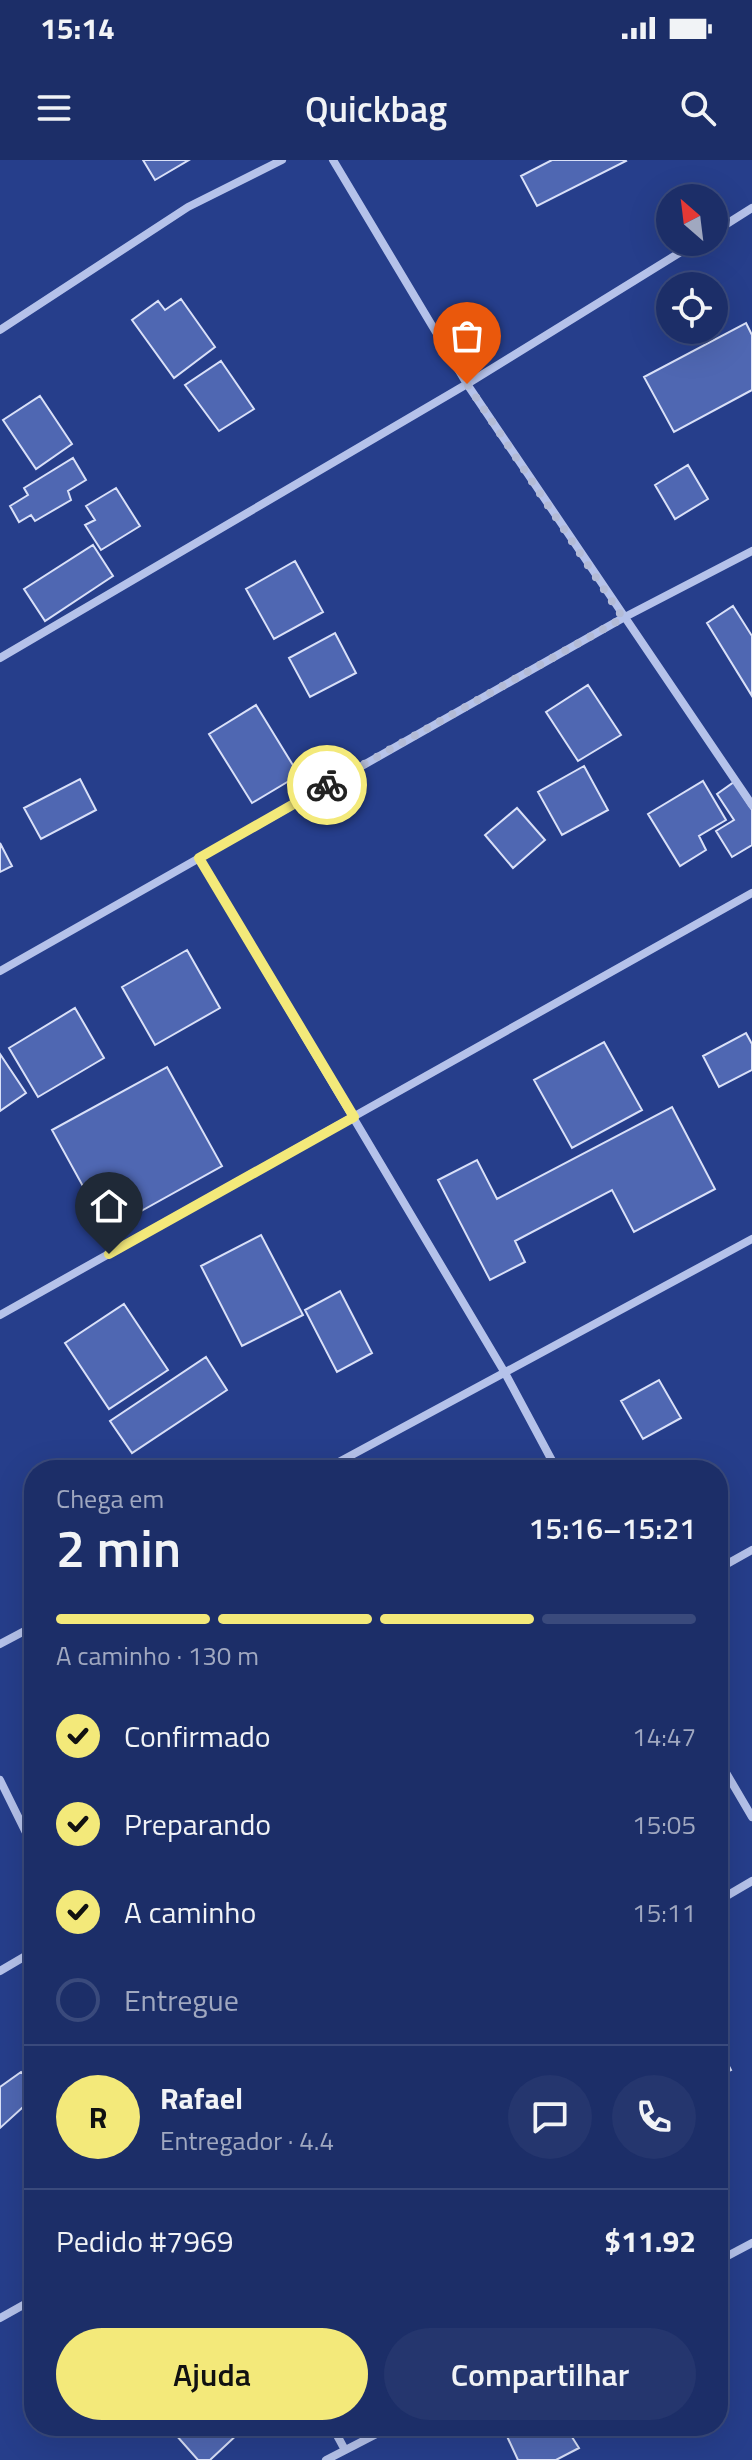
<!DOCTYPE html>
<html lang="pt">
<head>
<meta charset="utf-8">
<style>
  body { margin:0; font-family:"Titillium Web",sans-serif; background:#25366e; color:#f1f3f6; height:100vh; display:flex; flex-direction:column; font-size:30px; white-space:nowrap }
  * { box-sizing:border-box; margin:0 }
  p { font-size:26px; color:#a0a8c0 }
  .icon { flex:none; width:44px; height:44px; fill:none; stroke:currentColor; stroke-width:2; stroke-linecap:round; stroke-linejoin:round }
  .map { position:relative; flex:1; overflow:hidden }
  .panel { position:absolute; left:24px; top:1300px; width:704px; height:976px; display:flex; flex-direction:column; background:#1c2e68; border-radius:32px; box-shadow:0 8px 32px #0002,0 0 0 2px #3a4a7c }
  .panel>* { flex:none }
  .needle { width:52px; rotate:332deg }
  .tools { position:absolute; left:656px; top:24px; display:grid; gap:16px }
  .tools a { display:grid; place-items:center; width:72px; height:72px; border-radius:50%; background:#1c2e68; box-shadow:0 8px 32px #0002,0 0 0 2px #3a4a7c; font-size:40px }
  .pin { position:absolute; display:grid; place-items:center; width:68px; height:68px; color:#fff; margin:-82px -34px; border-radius:50% 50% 50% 0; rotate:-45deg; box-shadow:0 0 8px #0007 }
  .pin .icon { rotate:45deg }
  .courier { position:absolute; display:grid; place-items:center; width:80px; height:80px; margin:-40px; border:6px solid #f3e97a; border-radius:50%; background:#fff; color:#222; box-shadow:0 2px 10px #0007 }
  .summary em { font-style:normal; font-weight:600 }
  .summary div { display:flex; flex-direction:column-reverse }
  .summary { display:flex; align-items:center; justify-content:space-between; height:136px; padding:0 32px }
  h1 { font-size:52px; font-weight:600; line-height:60px }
  .bar { display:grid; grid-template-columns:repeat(4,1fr); gap:12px 8px; align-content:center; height:96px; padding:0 32px }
  .bar i { height:10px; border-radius:6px; background:#3a4a7c }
  .bar .current { background:#f3e97a }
  .bar p { grid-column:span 4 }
  .line { display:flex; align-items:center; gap:20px; padding:0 32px; border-top:2px solid #3a4a7c }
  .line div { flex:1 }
  .round { display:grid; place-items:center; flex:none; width:84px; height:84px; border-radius:42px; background:#25366e }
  ol { padding:0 32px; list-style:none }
  li { display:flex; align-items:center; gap:24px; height:88px }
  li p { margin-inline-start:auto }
  li .icon { padding:8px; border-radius:50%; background:#f3e97a; color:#111; stroke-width:4 }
  li:last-child { color:#a0a8c0 }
  li i { width:44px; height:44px; border:4px solid #3a4a7c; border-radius:50% }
  .primary-button { display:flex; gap:16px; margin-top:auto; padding:16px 32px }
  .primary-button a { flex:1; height:92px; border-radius:48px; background:#f3e97a; color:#111; font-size:32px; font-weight:600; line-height:92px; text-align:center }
  .primary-button a+a { background:#25366e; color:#f1f3f6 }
  .status { display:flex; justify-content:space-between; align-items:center; height:56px; padding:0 40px; background:#1c2e68; direction:ltr }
  .status svg { height:22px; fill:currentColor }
  header { display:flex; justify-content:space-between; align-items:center; height:104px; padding:0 32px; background:#1c2e68; font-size:36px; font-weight:600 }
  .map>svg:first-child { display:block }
  .building { fill:#4f67b2; stroke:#d9e0f8; stroke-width:2 }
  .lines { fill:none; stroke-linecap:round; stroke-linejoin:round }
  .minor { stroke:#b5c2ea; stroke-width:8 }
  .done { stroke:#b3bbd6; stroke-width:8; stroke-dasharray:0 14.4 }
  .route { stroke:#f3e97a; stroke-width:10 }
</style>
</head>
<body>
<div class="status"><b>15:14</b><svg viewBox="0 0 49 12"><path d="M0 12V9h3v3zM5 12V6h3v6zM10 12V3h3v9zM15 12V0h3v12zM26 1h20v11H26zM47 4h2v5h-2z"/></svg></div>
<header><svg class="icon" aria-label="menu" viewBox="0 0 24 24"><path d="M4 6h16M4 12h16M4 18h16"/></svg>Quickbag<svg class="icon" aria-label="search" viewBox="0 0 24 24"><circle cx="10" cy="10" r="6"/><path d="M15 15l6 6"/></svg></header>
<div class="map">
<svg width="752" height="2300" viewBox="0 0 752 2300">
  <rect width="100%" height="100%" fill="#263e8b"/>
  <!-- building -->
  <path class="building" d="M 143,0 L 189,0 L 155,20 Z
    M 552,0 L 625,0 L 626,1 L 537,46 L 521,16 Z
    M 181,139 L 215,187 L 174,218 L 132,160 L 158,141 L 165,150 Z
    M 746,163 L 752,175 L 752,230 L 674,272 L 644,217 Z
    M 221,201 L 254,249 L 219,271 L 185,225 Z
    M 40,236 L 72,284 L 36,309 L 3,260 Z
    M 73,298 L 86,320 L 68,331 L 71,340 L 35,361 L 31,355 L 19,362 L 10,346 L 28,335 L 24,328 Z
    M 688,305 L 708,339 L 675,359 L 655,325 Z
    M 116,328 L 140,366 L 101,390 L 85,365 L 95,360 L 86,346 Z
    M 93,385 L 113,416 L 45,461 L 24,429 Z
    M 295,401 L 323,452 L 274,479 L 246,429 Z
    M 733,446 L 752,476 L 752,536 L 707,463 Z
    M 335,473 L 356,513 L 310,537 L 289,498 Z
    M 588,525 L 621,575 L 578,601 L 546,552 Z
    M 256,545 L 299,615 L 252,643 L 209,574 Z
    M 584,606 L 608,650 L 562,675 L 538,632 Z
    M 80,619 L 96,650 L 41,679 L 24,648 Z
    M 703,621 L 726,660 L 699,676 L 706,690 L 680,706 L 648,654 Z
    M 734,622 L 752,650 L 752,685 L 732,697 L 716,671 L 734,660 L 717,634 Z
    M 517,648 L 545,680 L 513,708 L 485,675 Z
    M 0,683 L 12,706 L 0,712 Z
    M 187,790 L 220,848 L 155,885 L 122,827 Z
    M 75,848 L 104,898 L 38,937 L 9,888 Z
    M 746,873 L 752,884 L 752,910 L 719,927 L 703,896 Z
    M 604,882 L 642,950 L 572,988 L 534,920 Z
    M 0,894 L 26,933 L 0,951 Z
    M 167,907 L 222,1006 L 107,1070 L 52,970 Z
    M 672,947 L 715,1029 L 634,1072 L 612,1030 L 515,1081 L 525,1102 L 490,1120 L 438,1020 L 477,1000 L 497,1039 Z
    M 261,1075 L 303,1155 L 242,1186 L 201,1106 Z
    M 340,1131 L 372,1193 L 337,1212 L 305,1150 Z
    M 124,1144 L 168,1210 L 109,1249 L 65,1183 Z
    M 206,1197 L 227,1230 L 132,1293 L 110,1261 Z
    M 659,1220 L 681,1258 L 643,1279 L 621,1241 Z
    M 721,1891 L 731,1910 L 718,1916 L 718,1892 Z
    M 21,1912 L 34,1924 L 34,1937 L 0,1968 L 0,1927 Z
    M 168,2266 L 236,2266 L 241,2271 L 210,2300 L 198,2300 Z
    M 514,2266 L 565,2266 L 579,2288 L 556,2300 L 518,2300 L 505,2272 Z
    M 611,2266 L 633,2266 L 617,2275 Z"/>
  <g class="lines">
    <!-- minor -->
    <path class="minor" d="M 333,0 L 467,224 L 752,645
      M 714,72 L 752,48
      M 0,170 L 188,47 L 282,0
      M 0,498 L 467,224 L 697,82
      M 199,698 L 505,1213 L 557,1310
      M 0,811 L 623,458 L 752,391
      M 0,1155 L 752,733
      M 324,1310 L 752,1079
      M 718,1409 L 752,1390
      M 0,1484 L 34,1466
      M 718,1599 L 752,1657
      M 0,1620 L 34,1689
      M 718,1741 L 752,1721
      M 0,1811 L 34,1791
      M 718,2101 L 752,2083
      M 0,2158 L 34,2139
      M 332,2266 L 345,2290
      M 326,2300 L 392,2266"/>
  </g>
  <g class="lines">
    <!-- done -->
    <path class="done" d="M 327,625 L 623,458 L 467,224"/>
    <!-- route -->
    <path class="route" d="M 109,1094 L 354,957 L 199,698 L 327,625"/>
  </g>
</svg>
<div class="tools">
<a><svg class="needle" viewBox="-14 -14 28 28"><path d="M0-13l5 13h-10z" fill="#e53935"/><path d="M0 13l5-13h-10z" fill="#a0a8c0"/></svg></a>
<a><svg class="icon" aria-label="locate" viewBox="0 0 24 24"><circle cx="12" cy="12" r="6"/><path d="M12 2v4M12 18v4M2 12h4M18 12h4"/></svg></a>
</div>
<div class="pin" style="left:467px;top:224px;background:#ea580c"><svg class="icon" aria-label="bag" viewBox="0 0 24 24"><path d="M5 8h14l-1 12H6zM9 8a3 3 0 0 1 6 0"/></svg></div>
<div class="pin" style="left:109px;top:1094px;background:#1f2937"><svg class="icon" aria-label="home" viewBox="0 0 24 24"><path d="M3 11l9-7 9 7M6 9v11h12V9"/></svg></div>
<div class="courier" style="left:327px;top:625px"><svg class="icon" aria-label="bike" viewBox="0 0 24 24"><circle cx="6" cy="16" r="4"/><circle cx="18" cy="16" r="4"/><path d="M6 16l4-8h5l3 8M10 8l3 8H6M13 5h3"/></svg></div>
<section class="panel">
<div class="summary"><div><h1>2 min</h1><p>Chega em</p></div><em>15:16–15:21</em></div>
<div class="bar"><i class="current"></i><i class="current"></i><i class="current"></i><i></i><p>A caminho · 130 m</p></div>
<ol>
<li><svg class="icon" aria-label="check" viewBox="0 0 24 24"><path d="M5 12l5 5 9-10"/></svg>Confirmado<p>14:47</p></li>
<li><svg class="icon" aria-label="check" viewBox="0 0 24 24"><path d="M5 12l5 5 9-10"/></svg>Preparando<p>15:05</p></li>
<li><svg class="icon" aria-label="check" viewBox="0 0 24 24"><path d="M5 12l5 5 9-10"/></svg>A caminho<p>15:11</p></li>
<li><i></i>Entregue</li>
</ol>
<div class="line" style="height:144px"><b class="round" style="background:#f3e97a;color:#111">R</b><div><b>Rafael</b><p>Entregador · 4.4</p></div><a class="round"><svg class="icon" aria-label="chat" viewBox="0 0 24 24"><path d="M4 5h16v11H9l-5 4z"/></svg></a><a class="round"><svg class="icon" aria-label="phone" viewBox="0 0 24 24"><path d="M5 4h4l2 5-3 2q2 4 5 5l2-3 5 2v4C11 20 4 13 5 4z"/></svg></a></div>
<div class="line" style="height:104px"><div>Pedido #7969</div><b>$11.92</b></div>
<div class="primary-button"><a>Ajuda</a><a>Compartilhar</a></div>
</section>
</div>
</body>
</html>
